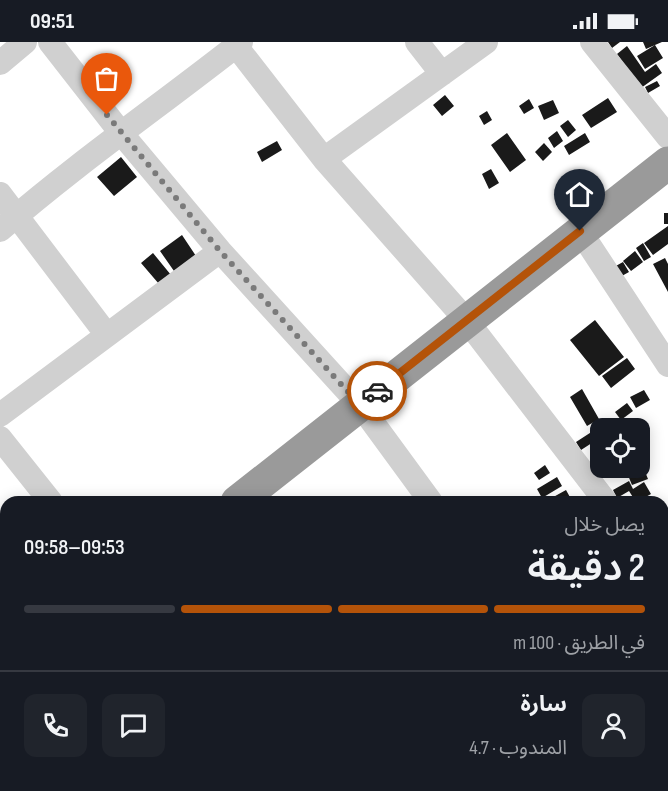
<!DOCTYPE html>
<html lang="ar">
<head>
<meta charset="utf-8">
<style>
  body { margin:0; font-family:"Sofia Sans Condensed","Noto Sans Arabic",sans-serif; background:#20242c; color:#f1f3f6; direction:rtl; height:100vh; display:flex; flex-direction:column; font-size:22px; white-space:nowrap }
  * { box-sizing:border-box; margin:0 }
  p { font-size:20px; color:#9ea1a6 }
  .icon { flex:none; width:33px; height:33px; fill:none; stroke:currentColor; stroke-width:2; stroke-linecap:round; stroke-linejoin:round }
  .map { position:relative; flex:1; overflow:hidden; direction:ltr }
  .side { position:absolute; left:0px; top:454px; width:669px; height:296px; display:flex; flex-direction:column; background:#171b24; border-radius:18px 18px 0 0; box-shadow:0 3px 15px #0003; direction:rtl }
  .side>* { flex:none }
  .tools { position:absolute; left:590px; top:376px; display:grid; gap:12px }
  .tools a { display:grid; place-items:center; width:60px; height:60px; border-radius:12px; background:#171b24; box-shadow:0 3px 15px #0003; font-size:30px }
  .pin { position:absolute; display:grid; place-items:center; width:51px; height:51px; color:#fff; margin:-62px -26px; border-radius:50% 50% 50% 0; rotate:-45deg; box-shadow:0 0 6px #0007 }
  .pin .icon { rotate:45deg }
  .courier { position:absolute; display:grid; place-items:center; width:60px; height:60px; margin:-30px; border:4px solid #b45309; border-radius:50%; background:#fff; color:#222; box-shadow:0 2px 8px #0007 }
  .summary em { font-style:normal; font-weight:600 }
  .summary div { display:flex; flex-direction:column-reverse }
  .summary { display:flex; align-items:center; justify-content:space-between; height:102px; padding:0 24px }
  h1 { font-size:39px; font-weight:600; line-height:45px }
  .bar { display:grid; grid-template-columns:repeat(4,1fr); gap:9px 6px; align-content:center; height:72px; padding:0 24px }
  .bar i { height:8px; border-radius:4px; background:#363941 }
  .bar .on { background:#b45309 }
  .bar p { grid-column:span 4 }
  .line { display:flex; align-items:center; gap:15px; padding:0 24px; border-top:2px solid #363941 }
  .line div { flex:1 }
  .round { display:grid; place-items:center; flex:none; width:63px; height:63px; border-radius:12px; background:#20242c }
  .status { display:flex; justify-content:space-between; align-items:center; height:42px; padding:0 30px; background:#171b24; direction:ltr }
  .status svg { height:16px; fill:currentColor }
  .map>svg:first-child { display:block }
  .building { fill:#1a1a1a }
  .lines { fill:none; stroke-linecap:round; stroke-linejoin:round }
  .minor { stroke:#d0d0d0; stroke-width:24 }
  .highway { stroke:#9a9a9a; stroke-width:33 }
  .done { stroke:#7a7a7a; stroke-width:6; stroke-dasharray:0 10.8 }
  .route { stroke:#b45309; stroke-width:8 }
</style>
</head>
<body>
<div class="status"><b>09:51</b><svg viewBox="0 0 49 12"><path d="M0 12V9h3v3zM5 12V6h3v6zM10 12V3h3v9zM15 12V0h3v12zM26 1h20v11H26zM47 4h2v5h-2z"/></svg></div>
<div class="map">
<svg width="668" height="749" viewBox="0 0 668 749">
  <rect width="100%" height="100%" fill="#fff"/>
  <!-- building -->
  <path class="building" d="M 608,0 L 620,0 L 612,6 Z
    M 643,0 L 662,0 L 655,3 L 663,16 L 645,27 L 637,14 L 655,3 L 646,7 Z
    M 627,4 L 645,30 L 656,22 L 662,31 L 641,46 L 617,12 Z
    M 657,39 L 660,44 L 648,51 L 645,45 Z
    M 445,53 L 454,64 L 442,74 L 433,63 Z
    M 608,56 L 617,70 L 591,86 L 582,73 Z
    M 529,57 L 534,66 L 524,72 L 519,64 Z
    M 553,58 L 559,71 L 544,78 L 538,64 Z
    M 487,69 L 492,78 L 484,83 L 479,74 Z
    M 568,78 L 576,88 L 568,95 L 560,84 Z
    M 557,89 L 563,99 L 554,106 L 548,96 Z
    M 507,91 L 526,118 L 510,130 L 491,103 Z
    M 585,91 L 590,100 L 569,113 L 564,104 Z
    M 277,99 L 282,108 L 262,120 L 257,110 Z
    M 544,101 L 552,110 L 543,119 L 535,110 Z
    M 121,115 L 137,135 L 114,154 L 97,135 Z
    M 491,127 L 499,141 L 489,147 L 482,132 Z
    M 664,171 L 668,171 L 668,182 L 664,182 Z
    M 668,184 L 668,202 L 653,213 L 644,201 Z
    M 182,193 L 196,214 L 174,229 L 160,209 Z
    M 643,201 L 651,215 L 644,219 L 636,206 Z
    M 635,209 L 643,220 L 631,229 L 623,219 Z
    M 153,211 L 171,233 L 159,242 L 141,221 Z
    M 665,216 L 668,222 L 668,250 L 653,222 Z
    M 623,220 L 629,230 L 620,235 L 614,225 Z
    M 595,278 L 624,315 L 599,334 L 570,298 Z
    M 627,316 L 635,327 L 611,346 L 602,334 Z
    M 582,347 L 599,377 L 587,384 L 570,355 Z
    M 644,348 L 650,358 L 636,366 L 630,355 Z
    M 627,361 L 633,369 L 621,378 L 615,370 Z
    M 593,389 L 598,397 L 581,408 L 576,400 Z
    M 639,415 L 648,437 L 632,443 L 625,426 L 639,426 Z
    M 545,423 L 550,431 L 539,438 L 534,431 Z
    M 557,435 L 562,444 L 542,456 L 537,447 Z
    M 629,439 L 633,447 L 644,440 L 651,452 L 637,460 L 636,460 L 629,449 L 617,456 L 613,448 Z
    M 566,448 L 571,457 L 566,460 L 549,460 L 548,458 Z
    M 668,585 L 668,602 L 663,592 L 663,587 Z"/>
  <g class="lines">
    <!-- minor -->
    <path class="minor" d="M 50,0 L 121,91 L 220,209 L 360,363 L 431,460
      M 417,0 L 442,32
      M 592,0 L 668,95
      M 236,4 L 324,117 L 467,279 L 606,460
      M 0,21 L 25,0
      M 324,117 L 486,0
      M 0,152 L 107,293
      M 0,188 C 77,121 161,63 241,0
      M 580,189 L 668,323
      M 0,373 L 220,209
      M 0,396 L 51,460
      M 663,505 L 668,501
      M 0,607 L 6,615
      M 663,632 L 668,638
      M 663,683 L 668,679
      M 107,744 L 111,749
      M 467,744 L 471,749
      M 648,744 L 652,749"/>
    <!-- highway -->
    <path class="highway" d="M 237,460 L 668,121
      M 0,644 L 6,639"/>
  </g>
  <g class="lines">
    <!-- done -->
    <path class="done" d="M 107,73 L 220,209 L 360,363 L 377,349"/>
    <!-- route -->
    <path class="route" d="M 377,349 L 580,189"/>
  </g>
</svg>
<div class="tools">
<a><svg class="icon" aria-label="locate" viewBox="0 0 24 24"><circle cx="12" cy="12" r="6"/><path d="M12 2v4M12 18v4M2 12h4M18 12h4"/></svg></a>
</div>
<div class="pin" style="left:107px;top:73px;background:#ea580c"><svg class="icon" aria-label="bag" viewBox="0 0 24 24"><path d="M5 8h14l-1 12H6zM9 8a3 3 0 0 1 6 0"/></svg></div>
<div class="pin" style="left:580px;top:189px;background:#1f2937"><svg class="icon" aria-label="home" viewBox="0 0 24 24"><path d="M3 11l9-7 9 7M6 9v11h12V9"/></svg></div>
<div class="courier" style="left:377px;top:349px"><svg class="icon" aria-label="car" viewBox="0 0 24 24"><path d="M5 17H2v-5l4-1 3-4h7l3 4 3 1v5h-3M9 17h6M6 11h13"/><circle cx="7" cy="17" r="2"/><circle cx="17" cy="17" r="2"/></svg></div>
<section class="side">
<div class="summary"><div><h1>2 دقيقة</h1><p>يصل خلال</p></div><em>09:53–09:58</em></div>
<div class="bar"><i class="on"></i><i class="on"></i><i class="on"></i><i></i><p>في الطريق · 100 m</p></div>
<div class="line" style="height:108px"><a class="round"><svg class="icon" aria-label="person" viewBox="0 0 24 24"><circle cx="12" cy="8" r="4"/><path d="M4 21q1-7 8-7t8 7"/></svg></a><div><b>سارة</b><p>المندوب · 4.7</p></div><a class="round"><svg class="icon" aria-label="chat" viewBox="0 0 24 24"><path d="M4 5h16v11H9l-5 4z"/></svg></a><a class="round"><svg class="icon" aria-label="phone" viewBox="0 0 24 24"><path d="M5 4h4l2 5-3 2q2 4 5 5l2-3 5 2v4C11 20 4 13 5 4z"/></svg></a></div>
</section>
</div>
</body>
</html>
